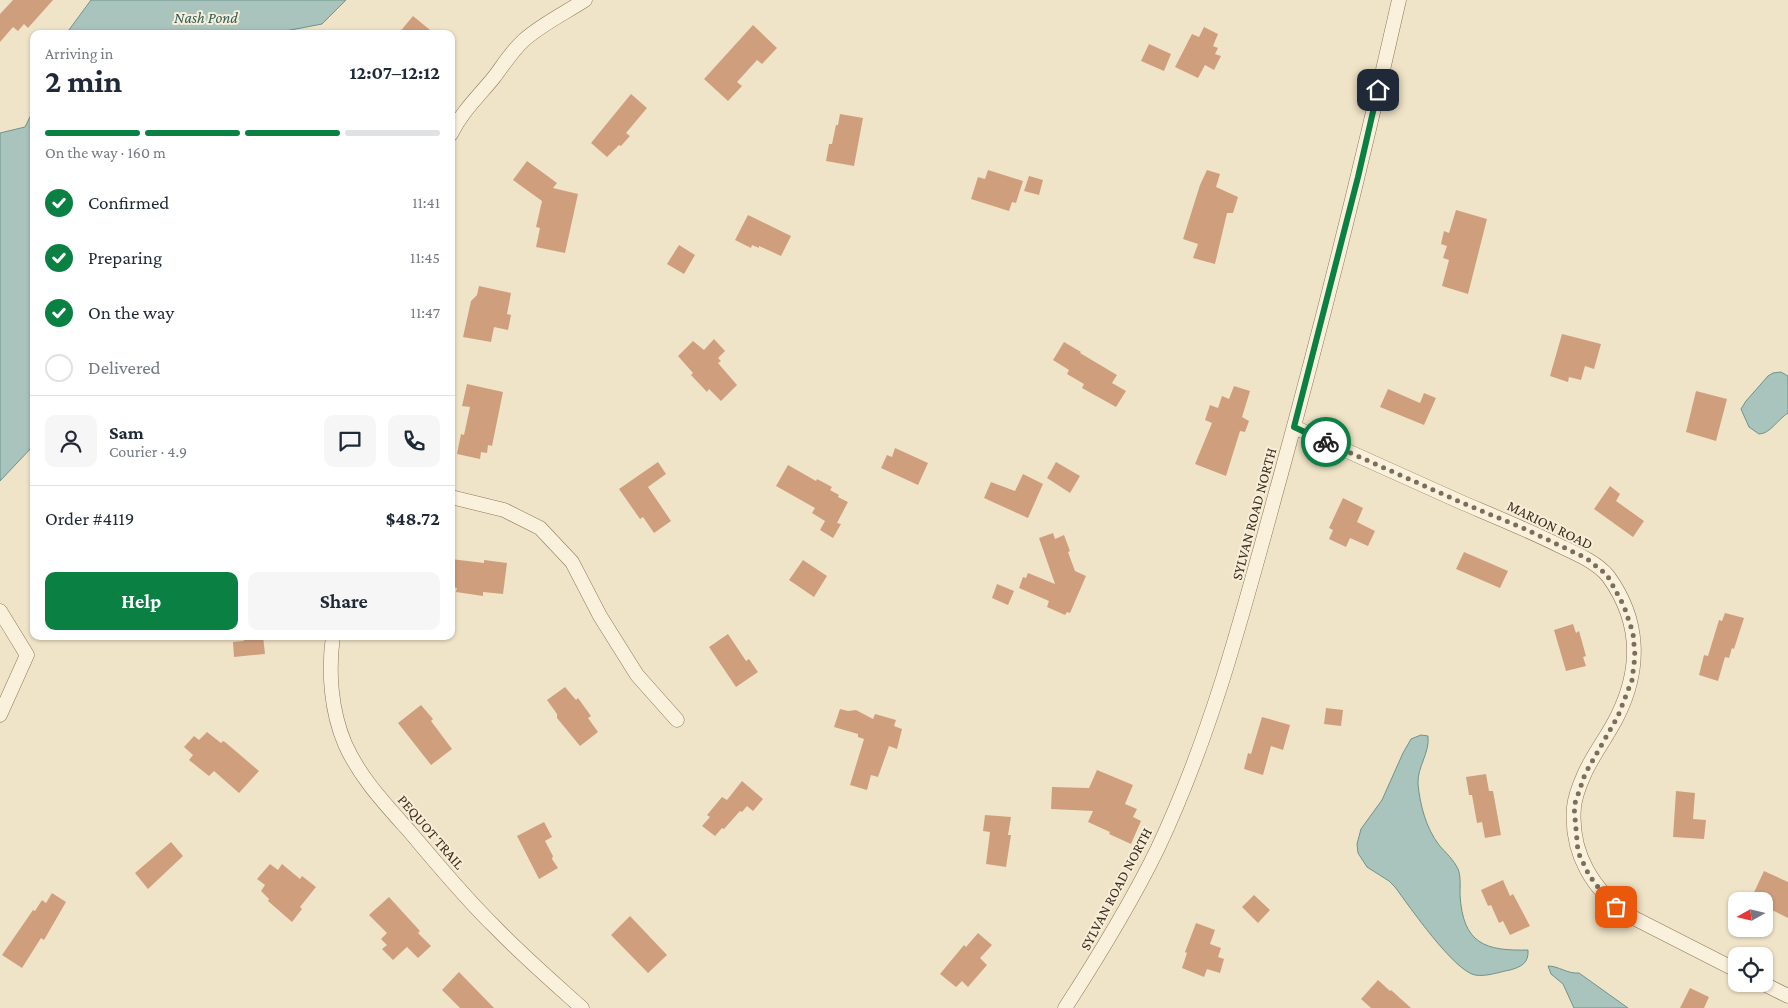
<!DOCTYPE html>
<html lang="en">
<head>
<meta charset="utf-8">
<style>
  body { margin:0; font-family:"Crimson Pro",serif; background:#f6f6f7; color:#1f2937; height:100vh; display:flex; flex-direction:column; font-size:19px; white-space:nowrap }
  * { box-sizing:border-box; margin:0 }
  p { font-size:16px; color:#747a83 }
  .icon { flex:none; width:28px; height:28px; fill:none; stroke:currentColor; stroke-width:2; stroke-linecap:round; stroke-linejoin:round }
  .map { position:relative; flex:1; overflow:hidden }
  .sheet { position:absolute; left:30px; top:30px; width:425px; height:610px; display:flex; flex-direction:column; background:#fff; border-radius:10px; box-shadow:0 1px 4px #0004 }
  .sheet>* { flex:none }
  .needle { width:32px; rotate:262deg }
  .tools { position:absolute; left:1728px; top:892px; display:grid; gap:10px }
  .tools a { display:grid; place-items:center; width:45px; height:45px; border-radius:10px; background:#fff; box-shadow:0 1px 4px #0004; font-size:25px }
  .pin { position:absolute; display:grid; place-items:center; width:42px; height:42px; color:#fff; margin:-21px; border-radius:10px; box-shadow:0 2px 8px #0006 }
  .courier { position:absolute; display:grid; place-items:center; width:50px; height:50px; margin:-25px; border:4px solid #0b8043; border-radius:50%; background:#fff; color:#222; box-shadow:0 1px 6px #0007 }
  .headline em { font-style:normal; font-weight:700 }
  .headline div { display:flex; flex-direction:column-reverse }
  .headline { display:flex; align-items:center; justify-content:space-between; height:85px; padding:0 15px }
  h1 { font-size:32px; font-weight:700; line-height:38px }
  .bar { display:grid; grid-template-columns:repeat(4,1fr); gap:8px 5px; align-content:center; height:60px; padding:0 15px }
  .bar i { height:6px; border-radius:4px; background:#e0e1e3 }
  .bar .current { background:#0b8043 }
  .bar p { grid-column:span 4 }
  .line { display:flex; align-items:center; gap:12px; padding:0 15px; border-top:1px solid #e0e1e3 }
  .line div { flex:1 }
  .round { display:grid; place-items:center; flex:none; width:52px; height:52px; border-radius:10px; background:#f6f6f7 }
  ol { padding:0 15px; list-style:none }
  li { display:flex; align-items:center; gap:15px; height:55px }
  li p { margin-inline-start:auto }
  li .icon { padding:5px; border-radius:50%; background:#0b8043; color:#fff; stroke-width:4 }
  li:last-child { color:#747a83 }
  li i { width:28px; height:28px; border:2px solid #e0e1e3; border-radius:50% }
  .action { display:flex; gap:10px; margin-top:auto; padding:10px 15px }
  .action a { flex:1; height:58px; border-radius:10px; background:#0b8043; color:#fff; font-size:20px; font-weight:700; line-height:58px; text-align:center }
  .action a+a { background:#f6f6f7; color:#1f2937 }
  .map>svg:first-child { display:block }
  .water { fill:#a9c4bc; stroke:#6f938a }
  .building { fill:#cf9f7d }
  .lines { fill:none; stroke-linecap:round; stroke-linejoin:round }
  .street-casing { stroke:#8d765c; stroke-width:15 }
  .street { stroke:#faf1dc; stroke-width:14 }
  .done { stroke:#7c6e5b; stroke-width:5; stroke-dasharray:0 9 }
  .route { stroke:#0b8043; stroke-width:6 }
  .labels { text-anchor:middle; stroke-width:4; stroke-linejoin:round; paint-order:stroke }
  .street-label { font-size:15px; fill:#3d2e20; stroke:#f7eed8 }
  .water-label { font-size:16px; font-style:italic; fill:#2f5d5a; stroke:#f7eed8 }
</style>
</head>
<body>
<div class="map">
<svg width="1788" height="1008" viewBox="0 0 1788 1008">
  <rect width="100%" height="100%" fill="#f0e4c8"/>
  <!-- water -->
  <path class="water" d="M 91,0 L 346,0 L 322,24 L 270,34 L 66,34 Z
    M 34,109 L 34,445 L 0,481 L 0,133 L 25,127 Z
    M 1781,372 L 1788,376 L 1788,413 C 1778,419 1770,434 1759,434 L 1749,427 L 1741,409 L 1746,401 L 1768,376 L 1773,373 Z
    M 1421,735 L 1428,736 C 1430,753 1417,767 1418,784 C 1420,805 1426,828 1439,845 C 1445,852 1454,860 1458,869 C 1461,876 1460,887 1460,895 C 1463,944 1485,951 1528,950 C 1529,963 1521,967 1510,970 C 1499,972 1486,977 1475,975 C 1454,971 1409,906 1395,887 L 1389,881 L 1367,867 L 1358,853 L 1357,844 L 1361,829 L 1382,800 L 1403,753 L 1411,739 Z
    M 1548,966 C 1559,966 1567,974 1579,973 L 1628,1008 L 1574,1008 L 1563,984 L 1551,974 Z"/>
  <!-- building -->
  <path class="building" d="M 13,0 L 53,0 L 28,28 L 24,24 L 18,31 L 13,27 L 0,42 L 0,14 Z
    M 413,16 L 435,34 L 398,34 Z
    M 753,25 L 777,48 L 762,64 L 757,60 L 737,82 L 742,86 L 728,101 L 704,79 Z
    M 1204,27 L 1218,34 L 1213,46 L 1218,48 L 1215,54 L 1221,56 L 1214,70 L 1205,65 L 1198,78 L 1175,67 L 1192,34 L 1199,37 Z
    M 1149,44 L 1171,54 L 1164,71 L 1141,61 Z
    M 631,94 L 647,108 L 626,133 L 630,136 L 621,146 L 619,145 L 607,157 L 591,143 Z
    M 840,114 L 863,118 L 854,166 L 826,161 L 829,144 L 832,144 L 836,125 L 838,125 Z
    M 527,161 L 557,183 L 553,188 L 578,194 L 565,253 L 536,247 L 540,228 L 536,227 L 542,201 L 513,180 Z
    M 988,170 L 1023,181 L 1016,203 L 1012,202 L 1009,211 L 971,199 L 978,177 L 985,179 Z
    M 1207,170 L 1220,174 L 1216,187 L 1238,197 L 1233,213 L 1227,213 L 1215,264 L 1193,258 L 1198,244 L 1183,239 L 1200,185 Z
    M 1029,176 L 1043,180 L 1039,195 L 1024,191 Z
    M 1456,210 L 1487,219 L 1468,294 L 1442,286 L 1449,260 L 1443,258 L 1447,246 L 1441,244 L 1444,231 L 1449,233 Z
    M 748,215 L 791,236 L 781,256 L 759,246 L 759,248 L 752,245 L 751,248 L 735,240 Z
    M 679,245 L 695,255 L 684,274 L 667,264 Z
    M 479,286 L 511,293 L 507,314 L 511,315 L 508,330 L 494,327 L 491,342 L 463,337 L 471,301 L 477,295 Z
    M 1562,334 L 1601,344 L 1594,369 L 1585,366 L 1581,380 L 1569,377 L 1568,382 L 1550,376 Z
    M 714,339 L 725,351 L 718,358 L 721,361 L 718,363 L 737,385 L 721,401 L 709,389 L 707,392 L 691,375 L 693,373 L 678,356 L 693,341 L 704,350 Z
    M 1064,342 L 1081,352 L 1080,353 L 1117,375 L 1112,383 L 1126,391 L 1116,407 L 1082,388 L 1084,384 L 1067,374 L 1069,370 L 1053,360 Z
    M 467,384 L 503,392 L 492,446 L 488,445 L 487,453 L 481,452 L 480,459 L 457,454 L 461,434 L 464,435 L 470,407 L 462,406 Z
    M 1234,386 L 1250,391 L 1242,417 L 1249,421 L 1245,432 L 1240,431 L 1226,476 L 1195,464 L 1212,423 L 1205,420 L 1210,405 L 1218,408 L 1222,396 L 1229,399 Z
    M 1388,389 L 1420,403 L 1424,393 L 1436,398 L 1424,425 L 1380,407 Z
    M 1696,391 L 1727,399 L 1716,441 L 1686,432 Z
    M 895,448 L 928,463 L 918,485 L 881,468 L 887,455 L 892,457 Z
    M 658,462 L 666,474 L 648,487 L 671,521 L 654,533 L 643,517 L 640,519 L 619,489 Z
    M 1056,462 L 1080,476 L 1070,493 L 1047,478 Z
    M 788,465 L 816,481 L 817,479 L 832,487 L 830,490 L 839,495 L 838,497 L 848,502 L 837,523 L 841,524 L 833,538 L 820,530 L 825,521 L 812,513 L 815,508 L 776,486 Z
    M 1023,474 L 1043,484 L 1028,518 L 984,498 L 991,482 L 1015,491 Z
    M 1610,486 L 1620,494 L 1616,501 L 1644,521 L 1633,537 L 1594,509 Z
    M 1343,498 L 1363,508 L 1357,522 L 1375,531 L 1368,546 L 1350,538 L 1346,547 L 1329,539 L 1333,530 L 1329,528 Z
    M 1053,533 L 1055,539 L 1064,535 L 1070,551 L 1068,552 L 1075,571 L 1086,576 L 1070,613 L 1067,612 L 1065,615 L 1047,607 L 1049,601 L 1019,588 L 1023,577 L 1026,578 L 1028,573 L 1055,584 L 1039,538 Z
    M 1464,552 L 1508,571 L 1500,588 L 1456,569 Z
    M 451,559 L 484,563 L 484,560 L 507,563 L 503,594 L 483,592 L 483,596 L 456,592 L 457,588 L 451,587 Z
    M 803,560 L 827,576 L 814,597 L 789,580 Z
    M 997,584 L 1014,591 L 1008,605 L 992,598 Z
    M 1725,613 L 1744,618 L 1734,649 L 1732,648 L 1729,658 L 1725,657 L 1718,681 L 1699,675 L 1704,655 L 1708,656 L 1719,620 L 1722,621 Z
    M 1573,624 L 1576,633 L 1579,631 L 1586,656 L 1583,657 L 1586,666 L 1566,671 L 1554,630 Z
    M 728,634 L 746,661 L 749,659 L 758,672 L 736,687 L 709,647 Z
    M 243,636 L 263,636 L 265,654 L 234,657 L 233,642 L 244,641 Z
    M 565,687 L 576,700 L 578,698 L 591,716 L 588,718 L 598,732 L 580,746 L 557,718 L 557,714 L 547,700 Z
    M 421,705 L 433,719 L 431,721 L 452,749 L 431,765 L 398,723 Z
    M 1326,708 L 1343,710 L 1341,726 L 1324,724 Z
    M 840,709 L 848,711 L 856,710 L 873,719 L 875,714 L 896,720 L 894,726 L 902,729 L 897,749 L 889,746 L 878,777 L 871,775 L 867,790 L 850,785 L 864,739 L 858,737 L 858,734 L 834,727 Z
    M 1262,717 L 1290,725 L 1283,750 L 1271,746 L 1263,775 L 1244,769 L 1248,753 L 1251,754 Z
    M 207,732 L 221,743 L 223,741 L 225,742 L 259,771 L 239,793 L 214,771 L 209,776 L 189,760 L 193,755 L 184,747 L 194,736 L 199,740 Z
    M 1097,770 L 1133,785 L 1125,804 L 1137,809 L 1133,817 L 1141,821 L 1131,844 L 1109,834 L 1110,832 L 1088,822 L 1093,811 L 1051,809 L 1052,787 L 1089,788 Z
    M 1486,774 L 1489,791 L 1493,791 L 1501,835 L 1485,838 L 1482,822 L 1477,823 L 1472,795 L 1469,795 L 1466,777 Z
    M 742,781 L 763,799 L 753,811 L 747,806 L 742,812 L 740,811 L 724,829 L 722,828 L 715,836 L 702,826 L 710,817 L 707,815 L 722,797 L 727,800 Z
    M 1676,791 L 1695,793 L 1693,819 L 1706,820 L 1704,839 L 1673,837 Z
    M 985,815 L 1011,817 L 1008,835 L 1011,835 L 1006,867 L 986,864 L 990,832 L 983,831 Z
    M 544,822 L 552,837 L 545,841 L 553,856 L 552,859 L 558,868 L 539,879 L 517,836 Z
    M 171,842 L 183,856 L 148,889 L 135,873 Z
    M 270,864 L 278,870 L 282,864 L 300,879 L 302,876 L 316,887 L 300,907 L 302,909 L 292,922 L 268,901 L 269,899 L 261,891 L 265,885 L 257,879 Z
    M 1764,871 L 1788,882 L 1788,918 L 1764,906 L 1764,901 L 1750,901 Z
    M 1503,880 L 1510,896 L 1513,894 L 1530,926 L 1510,935 L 1503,921 L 1499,923 L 1491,905 L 1488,906 L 1481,890 Z
    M 52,893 L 66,902 L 44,940 L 41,938 L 22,968 L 2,955 L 33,910 L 35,911 L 42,900 L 46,903 Z
    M 1254,895 L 1270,910 L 1258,923 L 1242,907 Z
    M 389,897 L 420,931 L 418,933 L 431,946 L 418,958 L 407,947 L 393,960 L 382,949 L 387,945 L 381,939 L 387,933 L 369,915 Z
    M 630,916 L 667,955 L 648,973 L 611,935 Z
    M 1196,923 L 1215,930 L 1210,944 L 1221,948 L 1218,957 L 1224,959 L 1220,973 L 1207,969 L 1204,977 L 1182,968 L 1187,953 L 1185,952 Z
    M 978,933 L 992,945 L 980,958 L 987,965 L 968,987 L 962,981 L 956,987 L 940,974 L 964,945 L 966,947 Z
    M 459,972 L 494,1008 L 460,1008 L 442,990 Z
    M 1378,980 L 1390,991 L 1391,990 L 1411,1008 L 1371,1008 L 1361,999 Z
    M 1690,988 L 1709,997 L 1704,1008 L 1680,1008 Z"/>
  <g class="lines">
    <!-- street casing -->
    <g class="street-casing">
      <path id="street" d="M 451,134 C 462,111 480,95 495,76 C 504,64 512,51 524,40 C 542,24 565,13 585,0
        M 1294,427 C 1350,452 1407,478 1463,503 C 1496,517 1528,530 1560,546 C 1577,554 1596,562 1608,576 C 1640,620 1641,668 1618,715 C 1608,736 1593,754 1584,775 C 1580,784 1575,797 1574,807 C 1570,853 1593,891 1630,916 L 1736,970
        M 451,497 L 504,510 L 540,528 L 572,562 L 600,616 L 637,675 L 677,720
        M 0,611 L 27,655 L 0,715
        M 333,636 C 328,672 331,711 345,744 C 360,778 386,805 410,832 C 438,865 465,898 496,928 C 523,956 553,982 582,1008
        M 1764,984 L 1788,996
        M 1065,1008 C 1098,957 1130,905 1157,850 C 1214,730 1246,601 1281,474 C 1324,317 1363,159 1399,0"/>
    </g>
    <!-- street -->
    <use href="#street" class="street"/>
  </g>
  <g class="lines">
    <!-- done -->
    <path class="done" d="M 1326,442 L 1465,504 L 1523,528 L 1586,558 L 1607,575 L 1624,606 L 1633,633 L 1635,656 L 1632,680 L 1618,716 L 1585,774 L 1574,806 L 1578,852 L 1589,875 L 1604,895 L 1616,907"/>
    <!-- route -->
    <path class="route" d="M 1326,442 L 1294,427 L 1358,177 L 1378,90"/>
  </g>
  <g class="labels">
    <!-- street labels -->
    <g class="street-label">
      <text transform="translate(1254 514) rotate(-75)" y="5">SYLVAN ROAD NORTH</text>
      <text transform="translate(1550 525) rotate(26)" y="5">MARION ROAD</text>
      <text transform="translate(431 832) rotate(49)" y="5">PEQUOT TRAIL</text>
      <text transform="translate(1116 889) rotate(-62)" y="5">SYLVAN ROAD NORTH</text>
    </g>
    <!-- water labels -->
    <g class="water-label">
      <text x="206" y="23">Nash Pond</text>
    </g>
  </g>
</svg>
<div class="tools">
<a><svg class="needle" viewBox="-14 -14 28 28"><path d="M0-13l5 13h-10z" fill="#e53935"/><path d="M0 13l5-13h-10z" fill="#747a83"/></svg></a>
<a><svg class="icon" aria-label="locate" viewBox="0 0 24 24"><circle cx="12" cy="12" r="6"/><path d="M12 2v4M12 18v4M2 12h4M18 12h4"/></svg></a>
</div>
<div class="pin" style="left:1616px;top:907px;background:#ea580c"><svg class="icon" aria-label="bag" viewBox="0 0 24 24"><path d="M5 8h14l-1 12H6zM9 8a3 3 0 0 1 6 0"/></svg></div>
<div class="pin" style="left:1378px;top:90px;background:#1f2937"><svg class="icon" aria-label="home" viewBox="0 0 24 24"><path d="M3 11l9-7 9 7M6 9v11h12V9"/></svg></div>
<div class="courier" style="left:1326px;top:442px"><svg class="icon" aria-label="bike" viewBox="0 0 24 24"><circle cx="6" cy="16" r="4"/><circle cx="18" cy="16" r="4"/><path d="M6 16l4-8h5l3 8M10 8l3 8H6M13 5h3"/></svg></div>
<section class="sheet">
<div class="headline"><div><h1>2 min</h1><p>Arriving in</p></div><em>12:07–12:12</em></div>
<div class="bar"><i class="current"></i><i class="current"></i><i class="current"></i><i></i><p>On the way · 160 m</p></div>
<ol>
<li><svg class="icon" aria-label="check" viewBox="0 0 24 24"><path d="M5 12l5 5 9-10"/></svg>Confirmed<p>11:41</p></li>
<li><svg class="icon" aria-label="check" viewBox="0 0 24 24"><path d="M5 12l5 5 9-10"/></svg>Preparing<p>11:45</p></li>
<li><svg class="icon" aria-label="check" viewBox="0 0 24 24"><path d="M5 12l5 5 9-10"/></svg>On the way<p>11:47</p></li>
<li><i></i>Delivered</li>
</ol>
<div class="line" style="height:90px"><a class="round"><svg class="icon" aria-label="person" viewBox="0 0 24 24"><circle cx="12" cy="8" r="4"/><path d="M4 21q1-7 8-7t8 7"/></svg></a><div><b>Sam</b><p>Courier · 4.9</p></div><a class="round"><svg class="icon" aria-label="chat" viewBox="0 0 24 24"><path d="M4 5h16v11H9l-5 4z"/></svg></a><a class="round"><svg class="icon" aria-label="phone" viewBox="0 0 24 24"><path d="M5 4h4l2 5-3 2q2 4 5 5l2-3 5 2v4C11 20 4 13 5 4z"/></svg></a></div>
<div class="line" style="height:65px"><div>Order #4119</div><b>$48.72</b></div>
<div class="action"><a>Help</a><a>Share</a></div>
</section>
</div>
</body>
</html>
